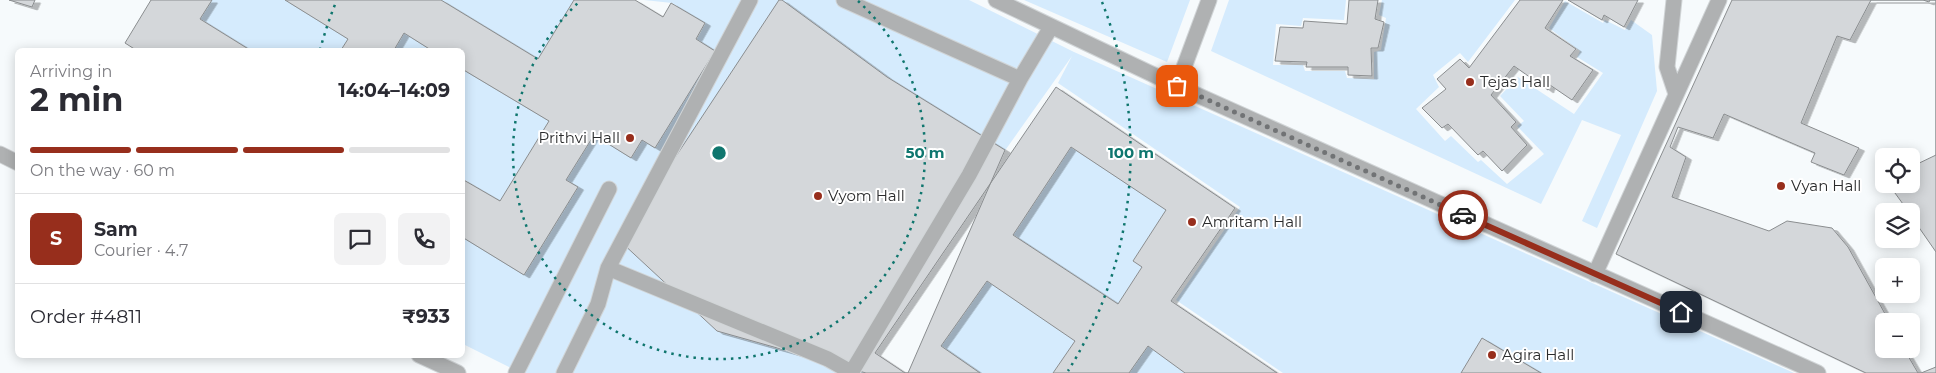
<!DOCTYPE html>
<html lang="en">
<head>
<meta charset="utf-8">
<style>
  body { margin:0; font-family:Montserrat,sans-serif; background:#f2f2f3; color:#2b2b33; height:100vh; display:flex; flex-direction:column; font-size:19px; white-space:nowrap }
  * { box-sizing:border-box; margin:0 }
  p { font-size:16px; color:#7c7c81 }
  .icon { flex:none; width:28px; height:28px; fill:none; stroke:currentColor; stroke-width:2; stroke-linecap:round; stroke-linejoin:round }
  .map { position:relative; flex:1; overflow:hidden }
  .drawer { position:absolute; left:15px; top:48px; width:450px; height:310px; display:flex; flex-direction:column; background:#fff; border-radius:8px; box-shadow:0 2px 12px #0003 }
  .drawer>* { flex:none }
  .buttons { position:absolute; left:1875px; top:148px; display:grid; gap:10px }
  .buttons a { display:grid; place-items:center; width:45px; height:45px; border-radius:8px; background:#fff; box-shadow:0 2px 12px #0003; font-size:25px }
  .pin { position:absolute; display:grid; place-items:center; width:42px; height:42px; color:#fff; margin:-21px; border-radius:10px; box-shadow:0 2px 8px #0006 }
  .courier { position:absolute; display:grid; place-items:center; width:50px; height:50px; margin:-25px; border:4px solid #972e1c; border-radius:50%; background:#fff; color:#222; box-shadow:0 1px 6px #0007 }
  .overview em { font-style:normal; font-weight:700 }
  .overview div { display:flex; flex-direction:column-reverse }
  .overview { display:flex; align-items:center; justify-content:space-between; height:85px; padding:0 15px }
  h1 { font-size:32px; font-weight:700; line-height:38px }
  .bar { display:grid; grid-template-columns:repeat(4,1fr); gap:8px 5px; align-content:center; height:60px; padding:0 15px }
  .bar i { height:6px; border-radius:4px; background:#e1e1e2 }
  .bar .selected { background:#972e1c }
  .bar p { grid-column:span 4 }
  .line { display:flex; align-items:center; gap:12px; padding:0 15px; border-top:1px solid #e1e1e2 }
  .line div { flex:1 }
  .round { display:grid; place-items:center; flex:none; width:52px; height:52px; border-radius:8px; background:#f2f2f3 }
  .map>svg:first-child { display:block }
  .green { fill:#d5ebfd }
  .building { fill:#d4d7da; stroke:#8a8d8f; fill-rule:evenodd; filter:url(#shadow) }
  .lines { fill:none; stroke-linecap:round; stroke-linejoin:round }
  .minor-casing { stroke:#d1d5d7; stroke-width:17 }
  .minor { stroke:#afb1b2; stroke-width:15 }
  .done { stroke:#717375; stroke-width:5; stroke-dasharray:0 9 }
  .route { stroke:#972e1c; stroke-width:6 }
  .ring { fill:none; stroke:#0f766e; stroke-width:2.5; stroke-dasharray:2.5 5 }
  .poi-dot { fill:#972e1c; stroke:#fff; stroke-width:2 }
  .labels { text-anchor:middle; stroke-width:4; stroke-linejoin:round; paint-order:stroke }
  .poi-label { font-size:15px; fill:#2a2b2c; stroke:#fff; text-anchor:start }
  .centre { fill:#0f766e; stroke:#fff; stroke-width:2.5 }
  .ring-label { font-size:15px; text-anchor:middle; font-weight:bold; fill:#0f766e; stroke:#fff; stroke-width:4; stroke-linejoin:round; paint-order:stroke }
</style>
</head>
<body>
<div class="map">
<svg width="1936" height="373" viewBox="0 0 1936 373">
  <defs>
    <filter id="shadow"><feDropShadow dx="5.5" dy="3" stdDeviation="0" flood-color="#0004"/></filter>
  </defs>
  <rect width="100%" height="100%" fill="#f6fafc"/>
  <!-- green -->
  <path class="green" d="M 212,0 L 285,0 L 348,39 L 341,50 L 250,50 L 200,19 Z
    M 441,0 L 574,0 L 538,59 Z
    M 644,0 L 969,0 L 1074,52 L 1794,373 L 1283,373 L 1176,300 L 1240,207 L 1058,83 L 1072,56 L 867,345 L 887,373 L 521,373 L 463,344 L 462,237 L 566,180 L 594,135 L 631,158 L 705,24 L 672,3 Z
    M 1024,0 L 1190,0 L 1167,62 Z
    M 1229,0 L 1346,0 L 1344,20 L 1303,18 L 1301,26 L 1276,24 L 1273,65 L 1303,65 L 1305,71 L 1345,71 L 1347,78 L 1374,79 L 1374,52 L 1381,50 L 1386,18 L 1379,15 L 1382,0 L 1515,0 L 1468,62 L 1460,53 L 1433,75 L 1439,87 L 1416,109 L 1445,141 L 1451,136 L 1478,162 L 1481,160 L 1507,184 L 1544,154 L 1517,126 L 1524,121 L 1500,96 L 1518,77 L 1574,114 L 1603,73 L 1577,57 L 1580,51 L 1549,28 L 1565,1 L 1603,23 L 1605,20 L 1625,30 L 1631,20 L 1652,35 L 1657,91 L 1597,228 L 1582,221 L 1621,135 L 1582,120 L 1541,204 L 1211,51 Z
    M 404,33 L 431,50 L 394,50 Z
    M 462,69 L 549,121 L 500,201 L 463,179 Z
    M 1071,147 L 1166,210 L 1133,261 L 1142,267 L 1118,304 L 1013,235 Z
    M 987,281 L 1075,341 L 1053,373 L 980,373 L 941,346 Z
    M 1148,346 L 1185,373 L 1129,373 Z"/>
  <!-- building -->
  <path class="building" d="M 9,0 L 35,0 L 32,7 Z
    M 151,0 L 212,0 L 200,19 L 250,50 L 136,50 L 125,43 Z
    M 285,0 L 441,0 L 538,59 L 574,0 L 635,0 L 663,17 L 671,3 L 705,23 L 696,39 L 715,51 L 655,148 L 642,140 L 631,158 L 594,135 L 566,180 L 578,187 L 524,275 L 462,237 L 462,179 L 500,201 L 549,121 L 462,69 L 462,50 L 431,50 L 404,33 L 394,50 L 341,50 L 348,39 Z
    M 779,0 L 782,0 L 887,77 L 1005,150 L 908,373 L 866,373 L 717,331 L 620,241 Z
    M 1349,0 L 1378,0 L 1375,19 L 1384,22 L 1378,48 L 1371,48 L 1372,76 L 1348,75 L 1348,67 L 1306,67 L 1307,62 L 1275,61 L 1280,27 L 1303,28 L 1304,21 L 1347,24 Z
    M 1520,0 L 1563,0 L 1545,28 L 1576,49 L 1570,56 L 1593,70 L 1572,100 L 1550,85 L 1548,90 L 1514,66 L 1491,95 L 1516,122 L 1511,127 L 1527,145 L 1502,171 L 1483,151 L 1478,155 L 1448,124 L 1442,128 L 1422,108 L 1446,89 L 1437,79 L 1460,59 L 1469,68 Z
    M 1568,0 L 1638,0 L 1624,27 L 1604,15 L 1602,20 Z
    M 1732,0 L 1936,0 L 1936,373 L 1866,373 L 1616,254 ZM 1884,156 L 1911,156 L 1911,184 L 1884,184 ZM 1884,211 L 1911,211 L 1911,239 L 1884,239 ZM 1884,266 L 1911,266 L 1911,294 L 1884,294 ZM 1884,321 L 1911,321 L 1911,349 L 1884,349 Z
    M 1871,0 L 1923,0 L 1929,2 L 1930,0 L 1936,0 L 1936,155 L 1911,167 L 1911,156 L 1884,156 L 1884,169 L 1878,180 L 1895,193 L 1908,211 L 1884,211 L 1884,239 L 1911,239 L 1911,216 L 1936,252 L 1936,367 L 1921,373 L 1918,373 L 1904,349 L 1911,349 L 1911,321 L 1889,321 L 1848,247 L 1832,228 L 1787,221 L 1769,231 L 1672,197 L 1686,157 L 1670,147 L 1678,127 L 1713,138 L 1724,114 L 1815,153 L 1811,162 L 1844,175 L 1859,148 L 1801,123 L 1837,36 L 1850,40 ZM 1884,266 L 1911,266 L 1911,294 L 1884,294 Z
    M 1056,87 L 1235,208 L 1171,301 L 1277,373 L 1185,373 L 1148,346 L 1129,373 L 1053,373 L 1075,341 L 987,281 L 941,346 L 980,373 L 905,373 L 875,353 ZM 1071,147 L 1166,210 L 1133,261 L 1142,267 L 1118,304 L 1013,235 Z
    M 1482,338 L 1541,373 L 1461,373 Z"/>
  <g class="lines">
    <!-- minor casing -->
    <g class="minor-casing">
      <path id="minor" d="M 844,0 L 1020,79
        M 996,0 L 1177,86 L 1818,373
        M 1674,0 L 1667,67 L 1676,94
        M 1177,86 L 1209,0
        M 0,154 L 18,163
        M 608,268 L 828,359 L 851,372
        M 1595,274 L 1719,0
        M 419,355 L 458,373
        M 516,373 L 609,189
        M 564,373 L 598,304 L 608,268 L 750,0
        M 851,373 L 969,175 L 1020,79 L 1051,27"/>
    </g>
    <!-- minor -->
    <use href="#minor" class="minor"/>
  </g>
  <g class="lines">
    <!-- done -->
    <path class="done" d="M 1177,86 L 1463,215"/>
    <!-- route -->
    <path class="route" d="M 1463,215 L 1681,312"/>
  </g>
  <!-- distance rings -->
  <g class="ring">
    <path d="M858 1A206 206 0 1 1 580 1"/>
    <path d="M320 50A412 412 0 0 1 336 2M1102 2A412 412 0 0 1 1068 371"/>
  </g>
  <!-- markers -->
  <g class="poi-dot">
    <circle cx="1470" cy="82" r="5"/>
    <circle cx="630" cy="138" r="5"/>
    <circle cx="1781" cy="186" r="5"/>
    <circle cx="818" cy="196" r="5"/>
    <circle cx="1192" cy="222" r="5"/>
    <circle cx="1492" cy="355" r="5"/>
  </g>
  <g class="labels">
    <!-- poi labels -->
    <g class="poi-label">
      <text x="1480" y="87">Tejas Hall</text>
      <text x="620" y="143" text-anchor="end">Prithvi Hall</text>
      <text x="1791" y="191">Vyan Hall</text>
      <text x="828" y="201">Vyom Hall</text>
      <text x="1202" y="227">Amritam Hall</text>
      <text x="1502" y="360">Agira Hall</text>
    </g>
  </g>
  <circle cx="719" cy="153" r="8" class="centre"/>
  <g class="ring-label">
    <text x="925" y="158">50 m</text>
    <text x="1131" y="158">100 m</text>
  </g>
</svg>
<div class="buttons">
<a><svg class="icon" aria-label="locate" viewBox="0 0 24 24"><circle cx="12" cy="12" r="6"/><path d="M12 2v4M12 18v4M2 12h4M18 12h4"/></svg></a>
<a><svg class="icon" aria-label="layers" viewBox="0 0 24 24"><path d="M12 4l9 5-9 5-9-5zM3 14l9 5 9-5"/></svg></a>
<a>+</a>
<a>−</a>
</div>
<div class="pin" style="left:1177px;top:86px;background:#ea580c"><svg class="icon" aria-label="bag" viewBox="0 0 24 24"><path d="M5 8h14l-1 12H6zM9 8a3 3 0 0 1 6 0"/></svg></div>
<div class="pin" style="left:1681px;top:312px;background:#1f2937"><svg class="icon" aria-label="home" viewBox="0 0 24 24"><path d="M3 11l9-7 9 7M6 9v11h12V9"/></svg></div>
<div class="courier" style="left:1463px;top:215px"><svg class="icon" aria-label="car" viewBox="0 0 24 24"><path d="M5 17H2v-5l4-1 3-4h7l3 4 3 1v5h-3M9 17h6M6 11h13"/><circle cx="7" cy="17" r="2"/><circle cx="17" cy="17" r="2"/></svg></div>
<section class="drawer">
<div class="overview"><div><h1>2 min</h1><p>Arriving in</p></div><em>14:04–14:09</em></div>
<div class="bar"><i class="selected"></i><i class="selected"></i><i class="selected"></i><i></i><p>On the way · 60 m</p></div>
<div class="line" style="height:90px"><b class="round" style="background:#972e1c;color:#fff">S</b><div><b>Sam</b><p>Courier · 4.7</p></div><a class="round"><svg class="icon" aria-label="chat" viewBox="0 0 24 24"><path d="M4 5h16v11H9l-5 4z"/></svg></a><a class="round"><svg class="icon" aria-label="phone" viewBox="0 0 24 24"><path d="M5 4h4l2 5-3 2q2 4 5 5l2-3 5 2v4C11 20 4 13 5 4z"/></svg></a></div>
<div class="line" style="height:65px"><div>Order #4811</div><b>₹933</b></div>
</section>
</div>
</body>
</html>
